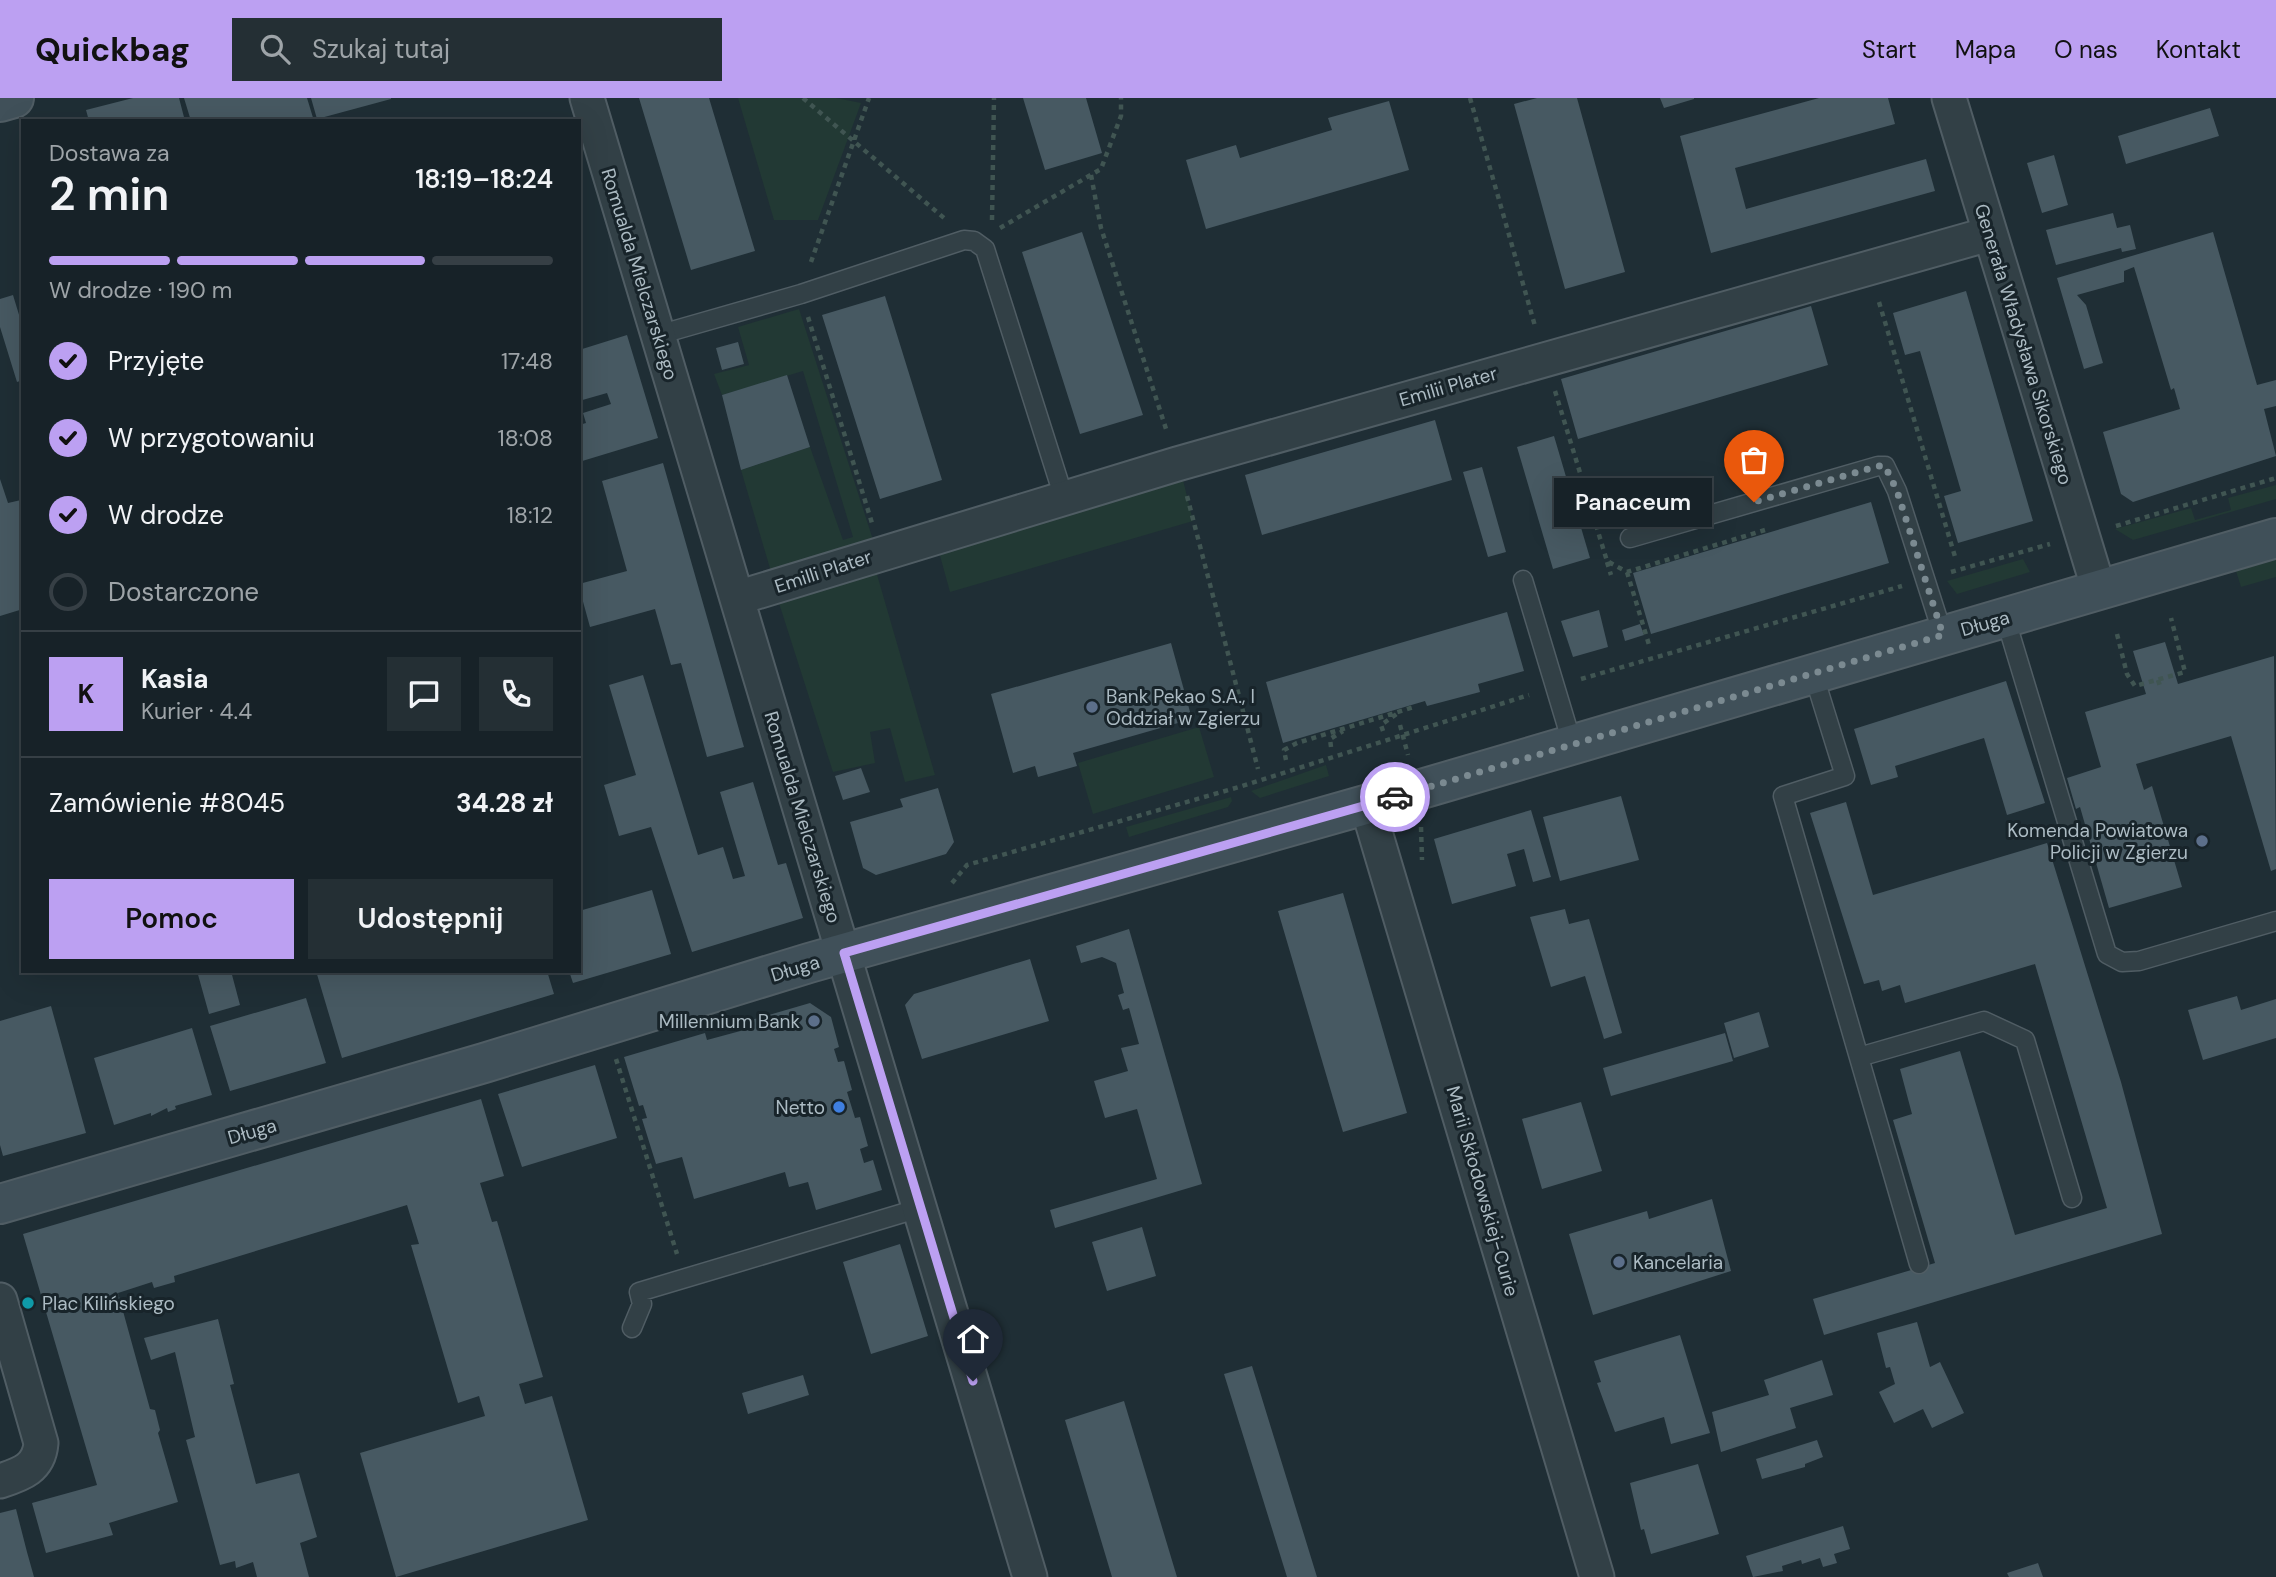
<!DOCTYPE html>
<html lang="pl">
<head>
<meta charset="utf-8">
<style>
  body { margin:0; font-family:"DM Sans",sans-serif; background:#242f34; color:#f1f3f6; height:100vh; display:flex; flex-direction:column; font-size:26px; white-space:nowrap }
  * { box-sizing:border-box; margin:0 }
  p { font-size:23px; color:#9ea4a8 }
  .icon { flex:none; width:38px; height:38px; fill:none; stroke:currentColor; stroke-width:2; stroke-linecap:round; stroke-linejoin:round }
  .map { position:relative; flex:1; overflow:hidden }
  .side { position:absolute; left:21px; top:21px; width:560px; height:854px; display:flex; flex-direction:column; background:#172228; border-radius:0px; box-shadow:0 7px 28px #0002,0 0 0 2px #363f45 }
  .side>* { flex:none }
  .pin { position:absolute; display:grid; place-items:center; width:60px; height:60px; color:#fff; margin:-72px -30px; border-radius:50% 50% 50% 0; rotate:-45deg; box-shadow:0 0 7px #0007 }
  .pin .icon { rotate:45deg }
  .courier { position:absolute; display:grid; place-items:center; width:70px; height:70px; margin:-35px; border:5px solid #bca0f2; border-radius:50%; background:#fff; color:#222; box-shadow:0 2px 9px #0007 }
  .bubble { position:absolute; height:49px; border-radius:0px; background:#172228; box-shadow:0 7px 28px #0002,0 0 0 2px #363f45; font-size:23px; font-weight:600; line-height:49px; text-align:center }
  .summary em { font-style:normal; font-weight:600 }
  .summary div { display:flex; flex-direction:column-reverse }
  .summary { display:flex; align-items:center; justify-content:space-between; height:119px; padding:0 28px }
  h1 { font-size:46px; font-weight:600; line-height:52px }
  .bar { display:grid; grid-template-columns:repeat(4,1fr); gap:10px 7px; align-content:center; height:84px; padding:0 28px }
  .bar i { height:9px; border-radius:5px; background:#363f45 }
  .bar .current { background:#bca0f2 }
  .bar p { grid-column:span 4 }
  .line { display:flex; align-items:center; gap:18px; padding:0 28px; border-top:2px solid #363f45 }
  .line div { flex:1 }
  .round { display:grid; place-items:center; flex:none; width:74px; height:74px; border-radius:0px; background:#242f34 }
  ol { padding:0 28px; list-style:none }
  li { display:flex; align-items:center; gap:21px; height:77px }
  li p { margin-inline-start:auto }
  li .icon { padding:7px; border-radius:50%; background:#bca0f2; color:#111; stroke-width:4 }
  li:last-child { color:#9ea4a8 }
  li i { width:38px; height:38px; border:4px solid #363f45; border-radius:50% }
  .action { display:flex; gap:14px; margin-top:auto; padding:14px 28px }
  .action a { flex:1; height:80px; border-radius:0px; background:#bca0f2; color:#111; font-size:28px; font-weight:600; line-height:80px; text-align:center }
  .action a+a { background:#242f34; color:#f1f3f6 }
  header { display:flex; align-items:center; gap:42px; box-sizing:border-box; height:98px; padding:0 35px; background:#bca0f2; color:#111 }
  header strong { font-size:33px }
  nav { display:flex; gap:38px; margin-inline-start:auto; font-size:24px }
  .search { width:490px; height:63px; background:#242f34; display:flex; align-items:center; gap:18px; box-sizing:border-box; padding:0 24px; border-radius:0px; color:#9ea4a8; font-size:26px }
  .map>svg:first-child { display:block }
  .green { fill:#223934 }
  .building { fill:#475962 }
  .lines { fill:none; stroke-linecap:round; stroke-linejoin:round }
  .lane-casing { stroke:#505d64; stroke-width:21 }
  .street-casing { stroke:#505d64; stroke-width:37 }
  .secondary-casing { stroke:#505d64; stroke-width:42 }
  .path { stroke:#405552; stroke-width:4.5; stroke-dasharray:5 5; stroke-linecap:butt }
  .lane { stroke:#324046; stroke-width:18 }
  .street { stroke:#324046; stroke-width:33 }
  .secondary { stroke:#405059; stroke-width:38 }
  .done { stroke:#7b8a91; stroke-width:7; stroke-dasharray:0 12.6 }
  .route { stroke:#bca0f2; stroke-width:9 }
  .service-dot { fill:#5c6f8a; stroke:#18242a; stroke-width:2.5 }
  .shop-dot { fill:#3f7fe0; stroke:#18242a; stroke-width:2.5 }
  .culture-dot { fill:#0f9aa8; stroke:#18242a; stroke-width:2.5 }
  .labels { text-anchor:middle; stroke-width:6; stroke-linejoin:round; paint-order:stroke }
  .street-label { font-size:19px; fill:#acbbc3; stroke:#18242a }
  .poi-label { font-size:19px; fill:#acbbc3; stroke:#18242a; text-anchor:start }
</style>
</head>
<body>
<header>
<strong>Quickbag</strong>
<div class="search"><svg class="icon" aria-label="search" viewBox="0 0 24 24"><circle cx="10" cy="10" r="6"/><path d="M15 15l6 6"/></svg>Szukaj tutaj</div>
<nav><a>Start</a><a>Mapa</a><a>O nas</a><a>Kontakt</a></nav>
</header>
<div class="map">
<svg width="2276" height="1479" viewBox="0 0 2276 1479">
  <rect width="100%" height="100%" fill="#1f2e35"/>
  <!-- green -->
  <path class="green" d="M 738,0 L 836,0 L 861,5 L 818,122 L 774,122 Z
    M 799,211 L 874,445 L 772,477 L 741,372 L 810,349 L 843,442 L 853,439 L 803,273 L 722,297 L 714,276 L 749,267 L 738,229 Z
    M 1183,382 L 1193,423 L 950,494 L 939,454 Z
    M 2276,387 L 2276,401 L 2133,442 L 2115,431 L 2191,410 L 2195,422 L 2231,412 L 2228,400 Z
    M 2023,461 L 2030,474 L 1957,496 L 1947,483 Z
    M 2276,462 L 2276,479 L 2241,489 L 2236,473 Z
    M 876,473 L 935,677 L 905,684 L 890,630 L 870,634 L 875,665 L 833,674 L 778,502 Z
    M 1199,629 L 1214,679 L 1093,716 L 1078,665 Z
    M 1326,667 L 1329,678 L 1260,700 L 1251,693 Z
    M 1231,699 L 1232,703 L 1228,709 L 1129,739 L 1126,729 Z"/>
  <!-- building -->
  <path class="building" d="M 133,0 L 179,0 L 185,23 L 89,23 L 86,12 Z
    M 184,0 L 307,0 L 314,23 L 191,23 Z
    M 311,0 L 391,0 L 391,1 L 317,21 Z
    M 639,0 L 709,0 L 755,153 L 691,172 Z
    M 1023,0 L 1086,0 L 1102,55 L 1045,72 Z
    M 1537,0 L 1577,0 L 1625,174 L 1565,191 L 1514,6 Z
    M 1660,0 L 1694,0 L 1694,1 L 1664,10 Z
    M 1819,0 L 1888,0 L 1895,26 L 1735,70 L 1746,111 L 1926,61 L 1935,93 L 1711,155 L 1680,38 Z
    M 1389,3 L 1409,72 L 1206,131 L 1186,62 L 1236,47 L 1240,60 L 1332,32 L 1328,20 Z
    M 2210,10 L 2219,38 L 2126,66 L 2118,38 Z
    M 2054,57 L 2068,107 L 2042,115 L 2027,65 Z
    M 2113,115 L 2117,130 L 2130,127 L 2136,151 L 2122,154 L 2121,150 L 2056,167 L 2046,132 Z
    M 1082,134 L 1143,317 L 1080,336 L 1022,154 Z
    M 2213,134 L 2257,287 L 2276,282 L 2276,308 L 2264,311 L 2276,358 L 2133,404 L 2121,396 L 2103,334 L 2180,311 L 2174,290 L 2171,292 L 2134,169 L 2124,173 L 2124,184 L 2077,197 L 2086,207 L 2103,265 L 2084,271 L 2057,180 Z
    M 1966,193 L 2033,423 L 1958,445 L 1944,398 L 1961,393 L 1920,253 L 1905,257 L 1893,215 Z
    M 13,197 L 23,230 L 23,282 L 17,284 L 0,229 L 0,201 Z
    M 885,198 L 942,382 L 880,401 L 822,217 Z
    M 1811,208 L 1828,267 L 1578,341 L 1561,281 Z
    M 627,237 L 658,340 L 579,364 L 579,327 L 586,325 L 583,315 L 611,306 L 607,295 L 579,303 L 579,252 Z
    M 738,244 L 744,266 L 722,272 L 716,250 Z
    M 787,277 L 810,349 L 741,372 L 722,297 Z
    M 1435,322 L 1452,382 L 1262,437 L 1245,377 Z
    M 1554,338 L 1590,460 L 1553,471 L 1517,349 Z
    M 663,365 L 744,649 L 707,659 L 681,565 L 671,567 L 655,511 L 590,529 L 579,489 L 579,486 L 627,473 L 602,383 Z
    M 1482,369 L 1506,454 L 1488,459 L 1463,374 Z
    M 0,381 L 8,405 L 21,402 L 23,409 L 23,511 L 0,518 Z
    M 1871,404 L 1889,465 L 1651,536 L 1633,475 Z
    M 1599,512 L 1608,549 L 1573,559 L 1561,523 Z
    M 1507,514 L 1524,573 L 1478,586 L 1480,594 L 1427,608 L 1425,603 L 1283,645 L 1266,584 Z
    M 1640,526 L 1644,537 L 1625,543 L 1622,532 Z
    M 2165,544 L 2178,586 L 2274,558 L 2276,771 L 2271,773 L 2231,638 L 2136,666 L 2144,692 L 2152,688 L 2182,789 L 2109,810 L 2080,709 L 2076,711 L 2067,680 L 2101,669 L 2085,614 L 2146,596 L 2133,553 Z
    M 1171,545 L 1192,621 L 1073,655 L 1077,668 L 1038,679 L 1035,668 L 1013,675 L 991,596 Z
    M 643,577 L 698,757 L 723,749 L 733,781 L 745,778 L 720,694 L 753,684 L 778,767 L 786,765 L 803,820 L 692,854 L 651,729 L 619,738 L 604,687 L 636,677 L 609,587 Z
    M 2006,583 L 2045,705 L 2007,717 L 1984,640 L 1895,668 L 1898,679 L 1871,687 L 1854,631 Z
    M 861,670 L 870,694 L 843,702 L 835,678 Z
    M 938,690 L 954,744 L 946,756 L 876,777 L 863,770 L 850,724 L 903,709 L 900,701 Z
    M 1621,698 L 1639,762 L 1560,783 L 1543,719 Z
    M 1846,704 L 1873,797 L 2047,745 L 2121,984 L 2162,1136 L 1824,1237 L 1813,1201 L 1935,1165 L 1893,1022 L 1912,1016 L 1900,971 L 1960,953 L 2015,1137 L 2107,1110 L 2035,866 L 1905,905 L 1900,887 L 1882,893 L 1879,882 L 1864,886 L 1810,715 Z
    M 1531,712 L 1551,779 L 1533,784 L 1524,751 L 1507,756 L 1516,788 L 1452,806 L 1434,741 Z
    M 652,792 L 671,856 L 573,885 L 569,873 L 579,873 L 579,813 Z
    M 1343,795 L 1407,1015 L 1343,1034 L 1278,813 Z
    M 1565,811 L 1569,826 L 1589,821 L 1622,935 L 1604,941 L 1585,878 L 1551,889 L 1530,819 Z
    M 1129,831 L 1202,1086 L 1055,1130 L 1050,1112 L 1157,1081 L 1137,1011 L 1105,1020 L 1094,983 L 1128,973 L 1121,950 L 1139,946 L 1129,910 L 1123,912 L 1118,897 L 1124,895 L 1116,865 L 1102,859 L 1081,865 L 1076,848 Z
    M 1030,861 L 1049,923 L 922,961 L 905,907 L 914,896 Z
    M 197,873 L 231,873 L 240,907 L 209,916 Z
    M 316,873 L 547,873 L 554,896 L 342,960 Z
    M 2237,898 L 2241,912 L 2276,901 L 2276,940 L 2203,962 L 2188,912 Z
    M 306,900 L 326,965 L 230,993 L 210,928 Z
    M 810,905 L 831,919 L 839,949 L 834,951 L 838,964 L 844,963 L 852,992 L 847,994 L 855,1020 L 860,1019 L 868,1048 L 860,1051 L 864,1065 L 873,1062 L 882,1092 L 816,1112 L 808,1084 L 789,1089 L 785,1074 L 694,1101 L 682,1059 L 656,1066 L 642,1021 L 647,1020 L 643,1007 L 639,1008 L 624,959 L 705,935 L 707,942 L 744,932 L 741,925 Z
    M 51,908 L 86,1035 L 3,1058 L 0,1047 L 0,923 Z
    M 1759,914 L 1769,949 L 1734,960 L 1724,925 Z
    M 192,930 L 212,997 L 175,1008 L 176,1011 L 168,1014 L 167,1010 L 151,1018 L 151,1015 L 114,1027 L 94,960 Z
    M 1725,935 L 1733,963 L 1611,998 L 1603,970 Z
    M 595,967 L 617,1040 L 522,1069 L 498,996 Z
    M 481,1001 L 504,1078 L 480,1085 L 492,1124 L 497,1123 L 543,1279 L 519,1286 L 525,1306 L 552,1298 L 588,1422 L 396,1479 L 360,1355 L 485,1318 L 479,1298 L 458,1305 L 411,1147 L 419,1146 L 407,1107 L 174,1178 L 175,1184 L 154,1190 L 152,1184 L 118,1195 L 150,1311 L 155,1312 L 160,1332 L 158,1335 L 178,1404 L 109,1425 L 113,1437 L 46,1455 L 32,1405 L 97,1387 L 23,1136 Z
    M 1581,1004 L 1602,1073 L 1542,1091 L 1522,1021 Z
    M 1712,1101 L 1731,1173 L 1593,1217 L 1569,1136 L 1647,1113 L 1649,1121 Z
    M 1142,1129 L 1156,1178 L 1107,1193 L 1092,1144 Z
    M 900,1146 L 928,1238 L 871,1256 L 843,1164 Z
    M 218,1221 L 234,1286 L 230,1287 L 256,1386 L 299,1375 L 317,1439 L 300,1445 L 309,1479 L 257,1479 L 253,1464 L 236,1470 L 235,1463 L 220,1467 L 186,1342 L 195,1339 L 175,1254 L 151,1262 L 144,1240 Z
    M 1917,1224 L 1930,1269 L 1940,1264 L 1964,1315 L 1932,1330 L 1923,1311 L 1894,1325 L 1879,1294 L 1895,1286 L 1890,1269 L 1886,1270 L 1877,1235 Z
    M 1680,1237 L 1710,1335 L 1671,1346 L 1664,1319 L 1615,1334 L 1597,1285 L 1601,1284 L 1594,1263 Z
    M 1822,1262 L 1833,1297 L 1790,1310 L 1796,1330 L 1721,1354 L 1712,1314 L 1769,1297 L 1764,1282 Z
    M 1252,1268 L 1317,1479 L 1287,1479 L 1224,1276 Z
    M 803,1277 L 809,1297 L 748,1316 L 742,1295 Z
    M 1124,1303 L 1177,1479 L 1112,1479 L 1065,1322 Z
    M 1817,1342 L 1823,1359 L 1805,1366 L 1805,1369 L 1762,1381 L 1756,1361 Z
    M 1698,1366 L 1719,1436 L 1651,1456 L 1644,1431 L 1641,1432 L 1630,1385 Z
    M 16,1411 L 27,1454 L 34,1479 L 0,1479 L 0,1415 Z
    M 1843,1428 L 1850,1451 L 1834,1456 L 1837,1465 L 1823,1469 L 1820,1460 L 1802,1466 L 1801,1462 L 1782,1468 L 1783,1473 L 1753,1479 L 1746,1458 Z
    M 2038,1465 L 2043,1479 L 2009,1479 L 2007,1475 Z"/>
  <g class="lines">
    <!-- lane casing -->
    <g class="lane-casing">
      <path id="lane" d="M 658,237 L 801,196 L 964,142 L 974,143 L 985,151 L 1064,400
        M 1630,440 L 1878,368 L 1885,368 L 1897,393 L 1943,537
        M 1523,482 L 1572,645
        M 2005,519 L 2107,856 L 2122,864 L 2139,863 L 2276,823
        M 1813,575 L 1845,678 L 1783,698 L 1919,1166
        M 1859,959 L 1984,923 L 2025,942 L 2072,1100
        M 632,1230 L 642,1206 L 639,1194 L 920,1110"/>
    </g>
    <!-- street casing -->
    <g class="street-casing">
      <path id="street" d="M 587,0 L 1030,1479
        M 1949,0 L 2099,492
        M 737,500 L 1177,366 L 1989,136
        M 1367,707 L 1597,1479
        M 0,1202 L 41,1345 C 39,1370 22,1376 0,1383"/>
    </g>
    <!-- secondary casing -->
    <g class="secondary-casing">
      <path id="secondary" d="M 0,4 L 14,0
        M 0,1106 L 484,965 L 809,865 L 1418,692 L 2276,440"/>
    </g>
    <!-- path -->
    <path class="path" d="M 803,0 L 944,120
      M 1470,0 L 1535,228
      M 1091,77 L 1101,130 L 1167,334
      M 992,122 L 994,0
      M 1000,130 L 1101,71 L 1121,18 L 1121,0
      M 811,164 L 869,0
      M 1879,204 L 1956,462
      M 808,219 L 872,425
      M 1555,293 L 1607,463 L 1627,474 L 1765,432
      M 1187,398 L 1258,671
      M 2116,428 L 2276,380
      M 1607,464 L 1611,477
      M 1627,474 L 1650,550
      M 1951,474 L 2050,446
      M 2117,536 L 2127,576 L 2135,588 L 2185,574 L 2171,520
      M 1581,581 L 1902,488
      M 2158,582 L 2161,591
      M 1400,627 L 1408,657
      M 1383,633 L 1381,627 L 1398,615
      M 1331,649 L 1330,641 L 1343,633
      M 1286,662 L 1284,652 L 1297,645 L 1414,609
      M 1421,729 L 1422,762
      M 952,785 L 967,767 L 1239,689 L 1529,597
      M 616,961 L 677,1156"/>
    <!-- lane -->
    <use href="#lane" class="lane"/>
    <!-- street -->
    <use href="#street" class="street"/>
    <!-- secondary -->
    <use href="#secondary" class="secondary"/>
  </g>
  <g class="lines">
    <!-- done -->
    <path class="done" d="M 1395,699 L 1943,537 L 1897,393 L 1885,368 L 1878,368 L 1754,404"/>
    <!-- route -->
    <path class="route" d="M 973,1283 L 844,855 L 1395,699"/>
  </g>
  <!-- markers -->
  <g class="service-dot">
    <circle cx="1092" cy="609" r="7"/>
    <circle cx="2202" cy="743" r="7"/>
    <circle cx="814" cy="923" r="7"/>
    <circle cx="1619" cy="1164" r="7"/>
  </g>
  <circle class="shop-dot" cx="839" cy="1009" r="7"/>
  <circle class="culture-dot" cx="28" cy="1205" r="7"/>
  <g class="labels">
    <!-- street labels -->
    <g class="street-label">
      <text transform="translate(640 176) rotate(73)" y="7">Romualda Mielczarskiego</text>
      <text transform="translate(2024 246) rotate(73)" y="7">Generała Władysława Sikorskiego</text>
      <text transform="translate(1448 288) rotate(-16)" y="7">Emilii Plater</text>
      <text transform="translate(823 473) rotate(-18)" y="7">Emilli Plater</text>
      <text transform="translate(1985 525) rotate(-16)" y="7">Długa</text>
      <text transform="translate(803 719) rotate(73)" y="7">Romualda Mielczarskiego</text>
      <text transform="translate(795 870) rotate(-17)" y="7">Długa</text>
      <text transform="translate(252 1033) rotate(-16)" y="7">Długa</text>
      <text transform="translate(1483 1093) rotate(74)" y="7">Marii Skłodowskiej-Curie</text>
    </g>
    <!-- poi labels -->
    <g class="poi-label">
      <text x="1106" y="605">Bank Pekao S.A., I<tspan x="1106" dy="22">Oddział w Zgierzu</tspan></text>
      <text x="2188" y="739" text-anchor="end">Komenda Powiatowa<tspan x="2188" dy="22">Policji w Zgierzu</tspan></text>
      <text x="800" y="930" text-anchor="end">Millennium Bank</text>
      <text x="825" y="1016" text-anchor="end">Netto</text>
      <text x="1633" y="1171">Kancelaria</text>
      <text x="42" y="1212">Plac Kilińskiego</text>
    </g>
  </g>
</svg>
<div class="pin" style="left:1754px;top:404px;background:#ea580c"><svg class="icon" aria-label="bag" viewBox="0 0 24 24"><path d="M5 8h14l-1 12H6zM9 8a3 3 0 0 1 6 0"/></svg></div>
<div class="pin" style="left:973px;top:1283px;background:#1f2937"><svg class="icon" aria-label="home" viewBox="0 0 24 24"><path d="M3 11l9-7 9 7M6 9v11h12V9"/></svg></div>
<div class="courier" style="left:1395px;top:699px"><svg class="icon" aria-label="car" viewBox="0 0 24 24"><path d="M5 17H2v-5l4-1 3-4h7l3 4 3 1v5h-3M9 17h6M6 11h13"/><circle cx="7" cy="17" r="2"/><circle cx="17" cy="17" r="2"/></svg></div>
<div class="bubble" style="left:1554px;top:380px;width:158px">Panaceum</div>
<section class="side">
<div class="summary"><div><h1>2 min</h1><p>Dostawa za</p></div><em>18:19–18:24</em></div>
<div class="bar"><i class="current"></i><i class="current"></i><i class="current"></i><i></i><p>W drodze · 190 m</p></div>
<ol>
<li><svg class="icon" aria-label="check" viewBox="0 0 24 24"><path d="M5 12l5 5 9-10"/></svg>Przyjęte<p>17:48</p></li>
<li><svg class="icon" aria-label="check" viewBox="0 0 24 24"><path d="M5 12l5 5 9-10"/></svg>W przygotowaniu<p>18:08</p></li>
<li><svg class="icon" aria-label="check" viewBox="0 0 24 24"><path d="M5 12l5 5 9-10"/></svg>W drodze<p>18:12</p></li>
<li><i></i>Dostarczone</li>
</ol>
<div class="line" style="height:126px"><b class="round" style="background:#bca0f2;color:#111">K</b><div><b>Kasia</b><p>Kurier · 4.4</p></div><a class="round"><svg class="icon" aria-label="chat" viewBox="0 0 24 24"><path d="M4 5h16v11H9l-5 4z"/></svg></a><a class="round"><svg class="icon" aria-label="phone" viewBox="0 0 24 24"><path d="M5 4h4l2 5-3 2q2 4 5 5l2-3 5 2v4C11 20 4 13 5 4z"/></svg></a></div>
<div class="line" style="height:91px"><div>Zamówienie #8045</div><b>34.28 zł</b></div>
<div class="action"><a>Pomoc</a><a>Udostępnij</a></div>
</section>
</div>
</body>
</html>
